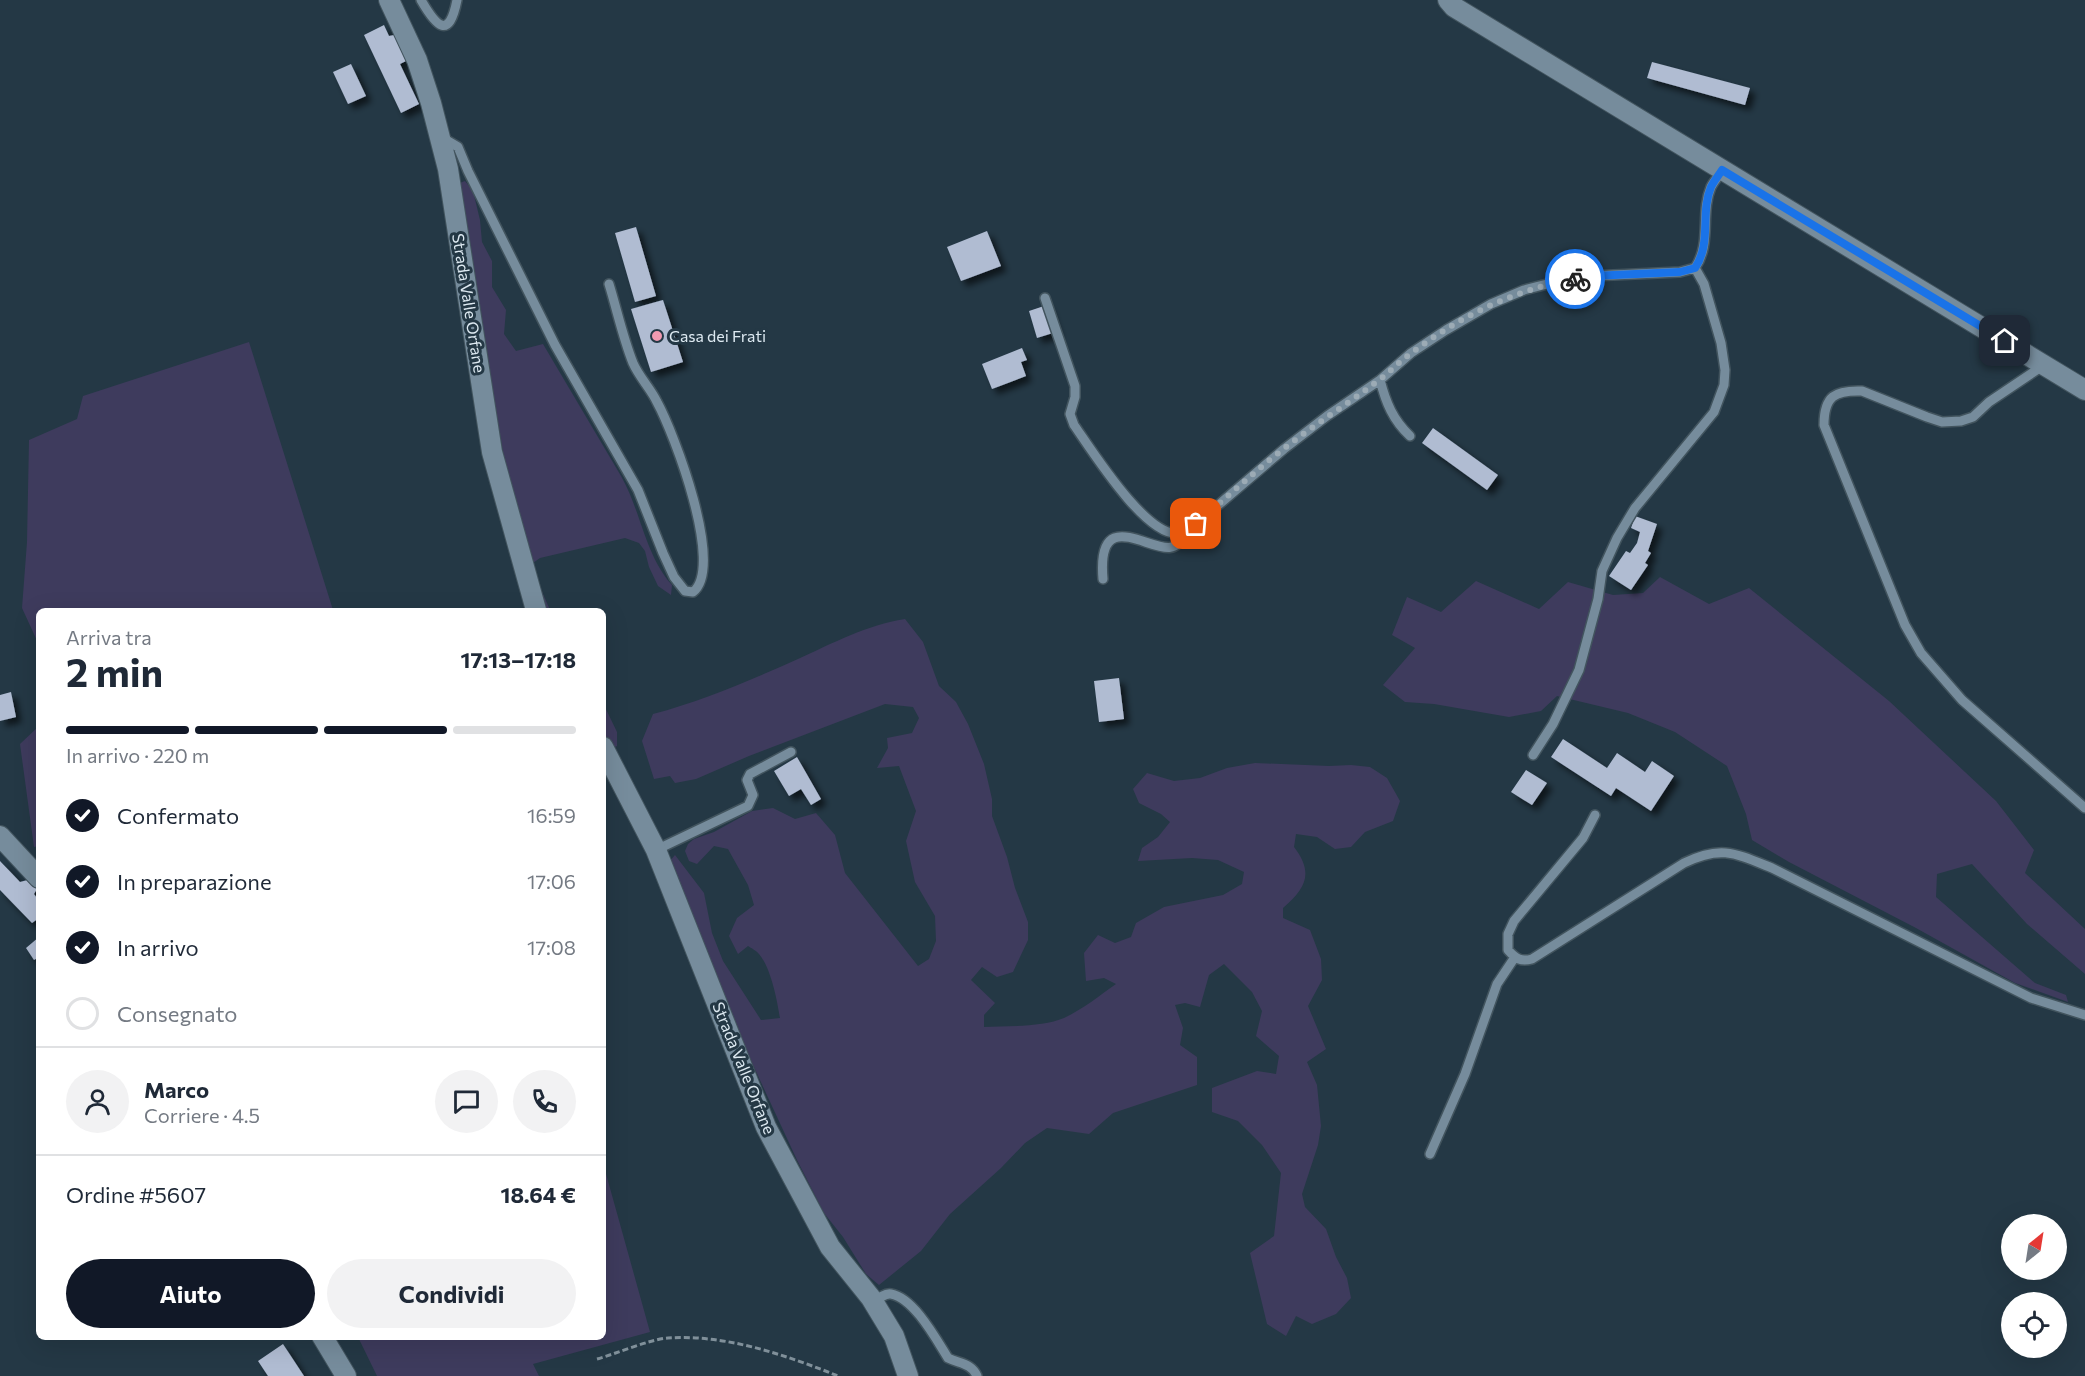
<!DOCTYPE html>
<html lang="it">
<head>
<meta charset="utf-8">
<style>
  body { margin:0; font-family:Commissioner,sans-serif; background:#f2f2f3; color:#1f2937; height:100vh; display:flex; flex-direction:column; font-size:22px; white-space:nowrap }
  * { box-sizing:border-box; margin:0 }
  p { font-size:20px; color:#747a83 }
  .icon { flex:none; width:33px; height:33px; fill:none; stroke:currentColor; stroke-width:2; stroke-linecap:round; stroke-linejoin:round }
  .map { position:relative; flex:1; overflow:hidden }
  .side { position:absolute; left:36px; top:608px; width:570px; height:732px; display:flex; flex-direction:column; background:#fff; border-radius:9px; box-shadow:0 6px 24px #0002 }
  .side>* { flex:none }
  .needle { width:39px; rotate:30deg }
  .tools { position:absolute; left:2001px; top:1214px; display:grid; gap:12px }
  .tools a { display:grid; place-items:center; width:66px; height:66px; border-radius:50%; background:#fff; box-shadow:0 6px 24px #0002; font-size:30px }
  .pin { position:absolute; display:grid; place-items:center; width:51px; height:51px; color:#fff; margin:-26px; border-radius:12px; box-shadow:0 3px 9px #0006 }
  .courier { position:absolute; display:grid; place-items:center; width:60px; height:60px; margin:-30px; border:4px solid #1a73e8; border-radius:50%; background:#fff; color:#222; box-shadow:0 2px 8px #0007 }
  .head em { font-style:normal; font-weight:700 }
  .head div { display:flex; flex-direction:column-reverse }
  .head { display:flex; align-items:center; justify-content:space-between; height:102px; padding:0 30px }
  h1 { font-size:39px; font-weight:700; line-height:45px }
  .bar { display:grid; grid-template-columns:repeat(4,1fr); gap:9px 6px; align-content:center; height:72px; padding:0 30px }
  .bar i { height:8px; border-radius:4px; background:#e0e1e3 }
  .bar .on { background:#111827 }
  .bar p { grid-column:span 4 }
  .line { display:flex; align-items:center; gap:15px; padding:0 30px; border-top:2px solid #e0e1e3 }
  .line div { flex:1 }
  .round { display:grid; place-items:center; flex:none; width:63px; height:63px; border-radius:32px; background:#f2f2f3 }
  ol { padding:0 30px; list-style:none }
  li { display:flex; align-items:center; gap:18px; height:66px }
  li p { margin-inline-start:auto }
  li .icon { padding:6px; border-radius:50%; background:#111827; color:#fff; stroke-width:4 }
  li:last-child { color:#747a83 }
  li i { width:33px; height:33px; border:3px solid #e0e1e3; border-radius:50% }
  .button { display:flex; gap:12px; margin-top:auto; padding:12px 30px }
  .button a { flex:1; height:69px; border-radius:36px; background:#111827; color:#fff; font-size:24px; font-weight:700; line-height:69px; text-align:center }
  .button a+a { background:#f2f2f3; color:#1f2937 }
  .map>svg:first-child { display:block }
  .green { fill:#3e3b5d }
  .building { fill:#b0bcd2; filter:url(#shadow) }
  .lines { fill:none; stroke-linecap:round; stroke-linejoin:round }
  .service-casing { stroke:#42545e; stroke-width:12 }
  .minor-casing { stroke:#42545e; stroke-width:22 }
  .path { stroke:#80909a; stroke-width:3; stroke-dasharray:6 3; stroke-linecap:butt }
  .service { stroke:#768c9c; stroke-width:9 }
  .minor { stroke:#768c9c; stroke-width:20 }
  .done { stroke:#9cabb5; stroke-width:6; stroke-dasharray:0 10.8 }
  .route { stroke:#1a73e8; stroke-width:8 }
  .poi-dot { fill:#f19ab1; stroke:#243845; stroke-width:2 }
  .labels { text-anchor:middle; stroke-width:6; stroke-linejoin:round; paint-order:stroke }
  .street-label { font-size:16px; fill:#dde9f1; stroke:#243845 }
  .poi-label { font-size:16px; fill:#dde9f1; stroke:#243845; text-anchor:start }
</style>
</head>
<body>
<div class="map">
<svg width="2085" height="1376" viewBox="0 0 2085 1376">
  <defs>
    <filter id="shadow"><feDropShadow dx="5.5" dy="5.5" stdDeviation="3" flood-color="#0009"/></filter>
  </defs>
  <rect width="100%" height="100%" fill="#243845"/>
  <!-- green -->
  <path class="green" d="M 465,181 L 473,191 L 480,220 L 482,242 L 492,261 L 492,287 L 506,310 L 504,334 L 516,351 L 543,344 C 569,388 595,432 621,476 C 641,511 645,555 672,585 L 671,595 L 658,586 L 649,567 L 645,551 L 639,543 L 625,538 L 540,558 L 533,563 L 537,580 L 550,610 L 543,610 L 529,568 L 504,458 L 457,184 Z
    M 249,342 L 333,610 L 39,610 L 39,645 L 22,608 L 27,542 L 29,440 L 77,419 L 83,396 Z
    M 1660,577 L 1709,604 L 1749,588 L 1889,701 L 1996,801 L 2034,850 L 2025,873 L 2085,929 L 2085,974 L 2027,924 L 1972,864 L 1937,874 L 1936,897 L 2035,983 L 2066,995 L 2068,1002 L 2015,983 L 1916,928 L 1789,862 L 1752,840 L 1746,814 L 1727,766 L 1675,732 L 1628,713 L 1557,696 L 1541,711 L 1509,717 L 1434,704 L 1405,702 L 1383,685 L 1415,648 L 1392,635 L 1407,597 L 1441,612 L 1476,581 L 1539,609 L 1568,582 L 1613,595 L 1643,593 Z
    M 905,619 L 923,642 L 939,686 L 956,702 L 968,724 L 984,764 L 992,799 L 992,816 L 1007,857 L 1015,888 L 1028,922 L 1028,940 L 1013,972 L 997,977 L 982,967 L 971,980 L 995,1003 L 984,1015 L 984,1027 C 1007,1026 1043,1027 1064,1018 C 1083,1009 1099,996 1116,984 L 1104,978 L 1086,981 L 1084,953 L 1098,935 L 1115,943 L 1131,937 L 1136,923 L 1164,907 L 1223,895 L 1242,884 L 1244,872 L 1218,860 L 1192,858 L 1138,861 L 1142,848 L 1158,837 L 1170,822 L 1161,814 L 1139,803 L 1133,789 L 1147,773 L 1174,781 L 1200,778 L 1227,768 L 1255,763 L 1329,766 L 1351,765 L 1370,767 L 1387,778 L 1400,801 L 1393,821 L 1365,832 L 1351,847 L 1335,849 L 1317,837 L 1296,834 L 1294,847 C 1314,873 1306,888 1283,908 L 1283,918 L 1310,930 L 1321,959 L 1322,980 L 1308,1006 L 1326,1049 L 1307,1062 L 1317,1085 L 1321,1126 L 1318,1145 L 1302,1194 L 1305,1207 L 1326,1229 L 1336,1257 L 1347,1278 L 1351,1298 L 1336,1314 L 1312,1324 L 1296,1316 L 1286,1336 L 1267,1324 L 1250,1253 L 1274,1236 L 1281,1173 L 1262,1145 L 1238,1121 L 1212,1112 L 1212,1088 L 1257,1071 L 1276,1074 L 1279,1056 L 1256,1036 L 1262,1011 L 1252,992 L 1224,964 L 1209,975 L 1200,1007 L 1185,1003 L 1175,1005 L 1183,1028 L 1180,1045 L 1197,1057 L 1197,1085 L 1113,1113 L 1089,1134 L 1047,1128 L 1025,1143 L 1001,1168 L 950,1214 L 921,1251 L 879,1285 L 866,1274 L 843,1237 L 824,1213 L 797,1160 L 741,1039 L 669,862 L 675,855 L 704,893 L 712,933 L 723,961 L 761,1020 L 780,1018 C 777,1000 771,968 759,954 C 757,951 751,948 748,946 L 738,954 L 729,936 L 737,918 L 754,905 L 748,885 L 728,849 L 714,846 L 697,864 L 689,861 L 685,851 L 688,844 L 694,839 L 714,832 L 752,811 L 773,808 L 795,819 L 816,813 L 835,835 L 845,873 L 918,966 L 929,959 L 936,941 L 935,916 L 915,882 L 906,841 L 916,811 L 899,766 L 877,768 L 888,748 L 887,738 L 912,733 L 919,718 L 913,707 L 885,704 L 749,756 L 696,779 L 675,783 L 670,776 L 654,779 L 642,741 L 653,714 C 702,701 751,680 798,659 C 833,643 867,625 905,619 Z
    M 603,703 L 617,732 L 617,746 L 613,748 L 603,732 Z
    M 39,726 L 39,846 L 34,847 L 20,744 Z
    M 603,1163 L 650,1332 L 533,1364 L 539,1376 L 377,1376 L 358,1337 L 603,1336 Z"/>
  <!-- building -->
  <path class="building" d="M 384,25 L 389,36 L 394,35 L 406,61 L 400,64 L 419,104 L 401,113 L 364,35 Z
    M 1652,62 L 1750,88 L 1745,105 L 1647,78 Z
    M 351,64 L 366,96 L 348,104 L 333,72 Z
    M 636,227 L 656,296 L 635,302 L 615,233 Z
    M 987,231 L 1001,266 L 961,281 L 947,247 Z
    M 663,300 L 683,362 L 651,372 L 631,309 Z
    M 1047,305 L 1056,332 L 1037,338 L 1029,311 Z
    M 1022,348 L 1027,360 L 1021,362 L 1026,376 L 992,389 L 982,364 Z
    M 1433,428 L 1498,475 L 1487,490 L 1422,443 Z
    M 1635,516 L 1657,524 L 1648,551 L 1651,553 L 1645,563 L 1648,565 L 1631,590 L 1609,576 L 1626,551 L 1630,553 L 1637,543 L 1640,532 L 1631,528 Z
    M 1119,678 L 1124,719 L 1099,722 L 1094,681 Z
    M 11,692 L 16,717 L 0,721 L 0,695 Z
    M 1563,739 L 1607,768 L 1617,753 L 1645,772 L 1652,761 L 1674,776 L 1651,811 L 1616,788 L 1611,796 L 1551,757 Z
    M 797,757 L 821,799 L 811,805 L 801,789 L 789,796 L 774,771 Z
    M 1526,770 L 1547,783 L 1532,805 L 1511,792 Z
    M 0,861 L 20,882 L 31,879 L 37,889 L 34,894 L 39,901 L 39,918 L 32,923 L 0,890 Z
    M 39,937 L 39,957 L 34,960 L 26,948 Z
    M 283,1344 L 304,1376 L 268,1376 L 258,1361 Z"/>
  <g class="lines">
    <!-- service casing -->
    <g class="service-casing">
      <path id="service" d="M 421,0 C 436,26 449,41 457,0
        M 441,137 L 458,147 L 468,171 L 555,345 L 638,490 L 663,553 L 674,577 L 685,591 L 693,592 C 725,567 674,433 657,402 C 651,389 639,377 633,363 C 623,338 617,310 609,284
        M 1045,298 L 1075,386 L 1075,397 L 1070,414 L 1074,425 C 1091,449 1147,539 1179,533 C 1185,532 1191,527 1196,524 L 1284,449 L 1327,416 L 1380,380 L 1411,353 L 1446,330 L 1491,304 L 1524,290 L 1559,281 L 1591,276 L 1680,272 L 1695,268 C 1712,243 1700,213 1711,187 C 1714,181 1719,176 1722,170
        M 2044,365 L 1989,402 L 1973,417 L 1961,421 L 1942,422 L 1927,417 L 1862,391 C 1835,390 1824,396 1824,425 L 1905,625 L 1921,653 L 1962,700 L 2085,808
        M 1380,380 C 1386,403 1393,420 1410,436
        M 1103,579 C 1095,487 1177,581 1181,533
        M 1533,755 L 1553,724 L 1579,670 L 1598,599 L 1602,571 L 1617,538 L 1635,508 L 1714,412 L 1724,385 L 1725,370 L 1721,343 L 1704,284 L 1695,268
        M 1595,815 L 1583,838 L 1514,921 L 1508,934 L 1508,950 C 1516,959 1521,962 1532,959 L 1684,863 C 1721,845 1735,853 1772,868 L 2031,998 L 2085,1015
        M 656,850 L 748,806 L 753,795 L 747,780 L 750,774 L 791,752
        M 1430,1154 L 1465,1074 L 1497,984 L 1515,957
        M 874,1302 C 879,1298 885,1293 891,1294 C 914,1298 936,1339 948,1358 C 960,1364 971,1363 977,1376"/>
    </g>
    <!-- minor casing -->
    <g class="minor-casing">
      <path id="minor" d="M 389,0 L 417,60 L 431,103 L 448,169 L 492,452 L 536,610
        M 1448,0 L 1454,7 L 2085,390
        M 603,747 L 656,850 L 766,1127 L 830,1247 L 871,1298 L 894,1336 L 908,1376
        M 0,836 L 39,878
        M 322,1336 L 346,1376"/>
    </g>
    <!-- path -->
    <path class="path" d="M 597,1359 C 615,1354 651,1339 668,1338 C 725,1334 786,1355 838,1376"/>
    <!-- service -->
    <use href="#service" class="service"/>
    <!-- minor -->
    <use href="#minor" class="minor"/>
  </g>
  <g class="lines">
    <!-- done -->
    <path class="done" d="M 1196,524 C 1226,498 1255,471 1286,447 C 1317,423 1349,403 1379,380 C 1390,372 1399,362 1410,354 C 1459,317 1515,289 1575,279"/>
    <!-- route -->
    <path class="route" d="M 1575,279 L 1592,276 L 1680,272 L 1695,268 C 1712,243 1700,213 1711,187 C 1714,181 1719,175 1722,170 L 2005,341"/>
  </g>
  <!-- markers -->
  <circle class="poi-dot" cx="657" cy="336" r="6"/>
  <g class="labels">
    <!-- street labels -->
    <g class="street-label">
      <text transform="translate(469 303) rotate(81)" y="6">Strada Valle Orfane</text>
      <text transform="translate(744 1068) rotate(68)" y="6">Strada Valle Orfane</text>
    </g>
    <!-- poi labels -->
    <g class="poi-label">
      <text x="669" y="342">Casa dei Frati</text>
    </g>
  </g>
</svg>
<div class="tools">
<a><svg class="needle" viewBox="-14 -14 28 28"><path d="M0-13l5 13h-10z" fill="#e53935"/><path d="M0 13l5-13h-10z" fill="#747a83"/></svg></a>
<a><svg class="icon" aria-label="locate" viewBox="0 0 24 24"><circle cx="12" cy="12" r="6"/><path d="M12 2v4M12 18v4M2 12h4M18 12h4"/></svg></a>
</div>
<div class="pin" style="left:1196px;top:524px;background:#ea580c"><svg class="icon" aria-label="bag" viewBox="0 0 24 24"><path d="M5 8h14l-1 12H6zM9 8a3 3 0 0 1 6 0"/></svg></div>
<div class="pin" style="left:2005px;top:341px;background:#1f2937"><svg class="icon" aria-label="home" viewBox="0 0 24 24"><path d="M3 11l9-7 9 7M6 9v11h12V9"/></svg></div>
<div class="courier" style="left:1575px;top:279px"><svg class="icon" aria-label="bike" viewBox="0 0 24 24"><circle cx="6" cy="16" r="4"/><circle cx="18" cy="16" r="4"/><path d="M6 16l4-8h5l3 8M10 8l3 8H6M13 5h3"/></svg></div>
<section class="side">
<div class="head"><div><h1>2 min</h1><p>Arriva tra</p></div><em>17:13–17:18</em></div>
<div class="bar"><i class="on"></i><i class="on"></i><i class="on"></i><i></i><p>In arrivo · 220 m</p></div>
<ol>
<li><svg class="icon" aria-label="check" viewBox="0 0 24 24"><path d="M5 12l5 5 9-10"/></svg>Confermato<p>16:59</p></li>
<li><svg class="icon" aria-label="check" viewBox="0 0 24 24"><path d="M5 12l5 5 9-10"/></svg>In preparazione<p>17:06</p></li>
<li><svg class="icon" aria-label="check" viewBox="0 0 24 24"><path d="M5 12l5 5 9-10"/></svg>In arrivo<p>17:08</p></li>
<li><i></i>Consegnato</li>
</ol>
<div class="line" style="height:108px"><a class="round"><svg class="icon" aria-label="person" viewBox="0 0 24 24"><circle cx="12" cy="8" r="4"/><path d="M4 21q1-7 8-7t8 7"/></svg></a><div><b>Marco</b><p>Corriere · 4.5</p></div><a class="round"><svg class="icon" aria-label="chat" viewBox="0 0 24 24"><path d="M4 5h16v11H9l-5 4z"/></svg></a><a class="round"><svg class="icon" aria-label="phone" viewBox="0 0 24 24"><path d="M5 4h4l2 5-3 2q2 4 5 5l2-3 5 2v4C11 20 4 13 5 4z"/></svg></a></div>
<div class="line" style="height:78px"><div>Ordine #5607</div><b>18.64 €</b></div>
<div class="button"><a>Aiuto</a><a>Condividi</a></div>
</section>
</div>
</body>
</html>
